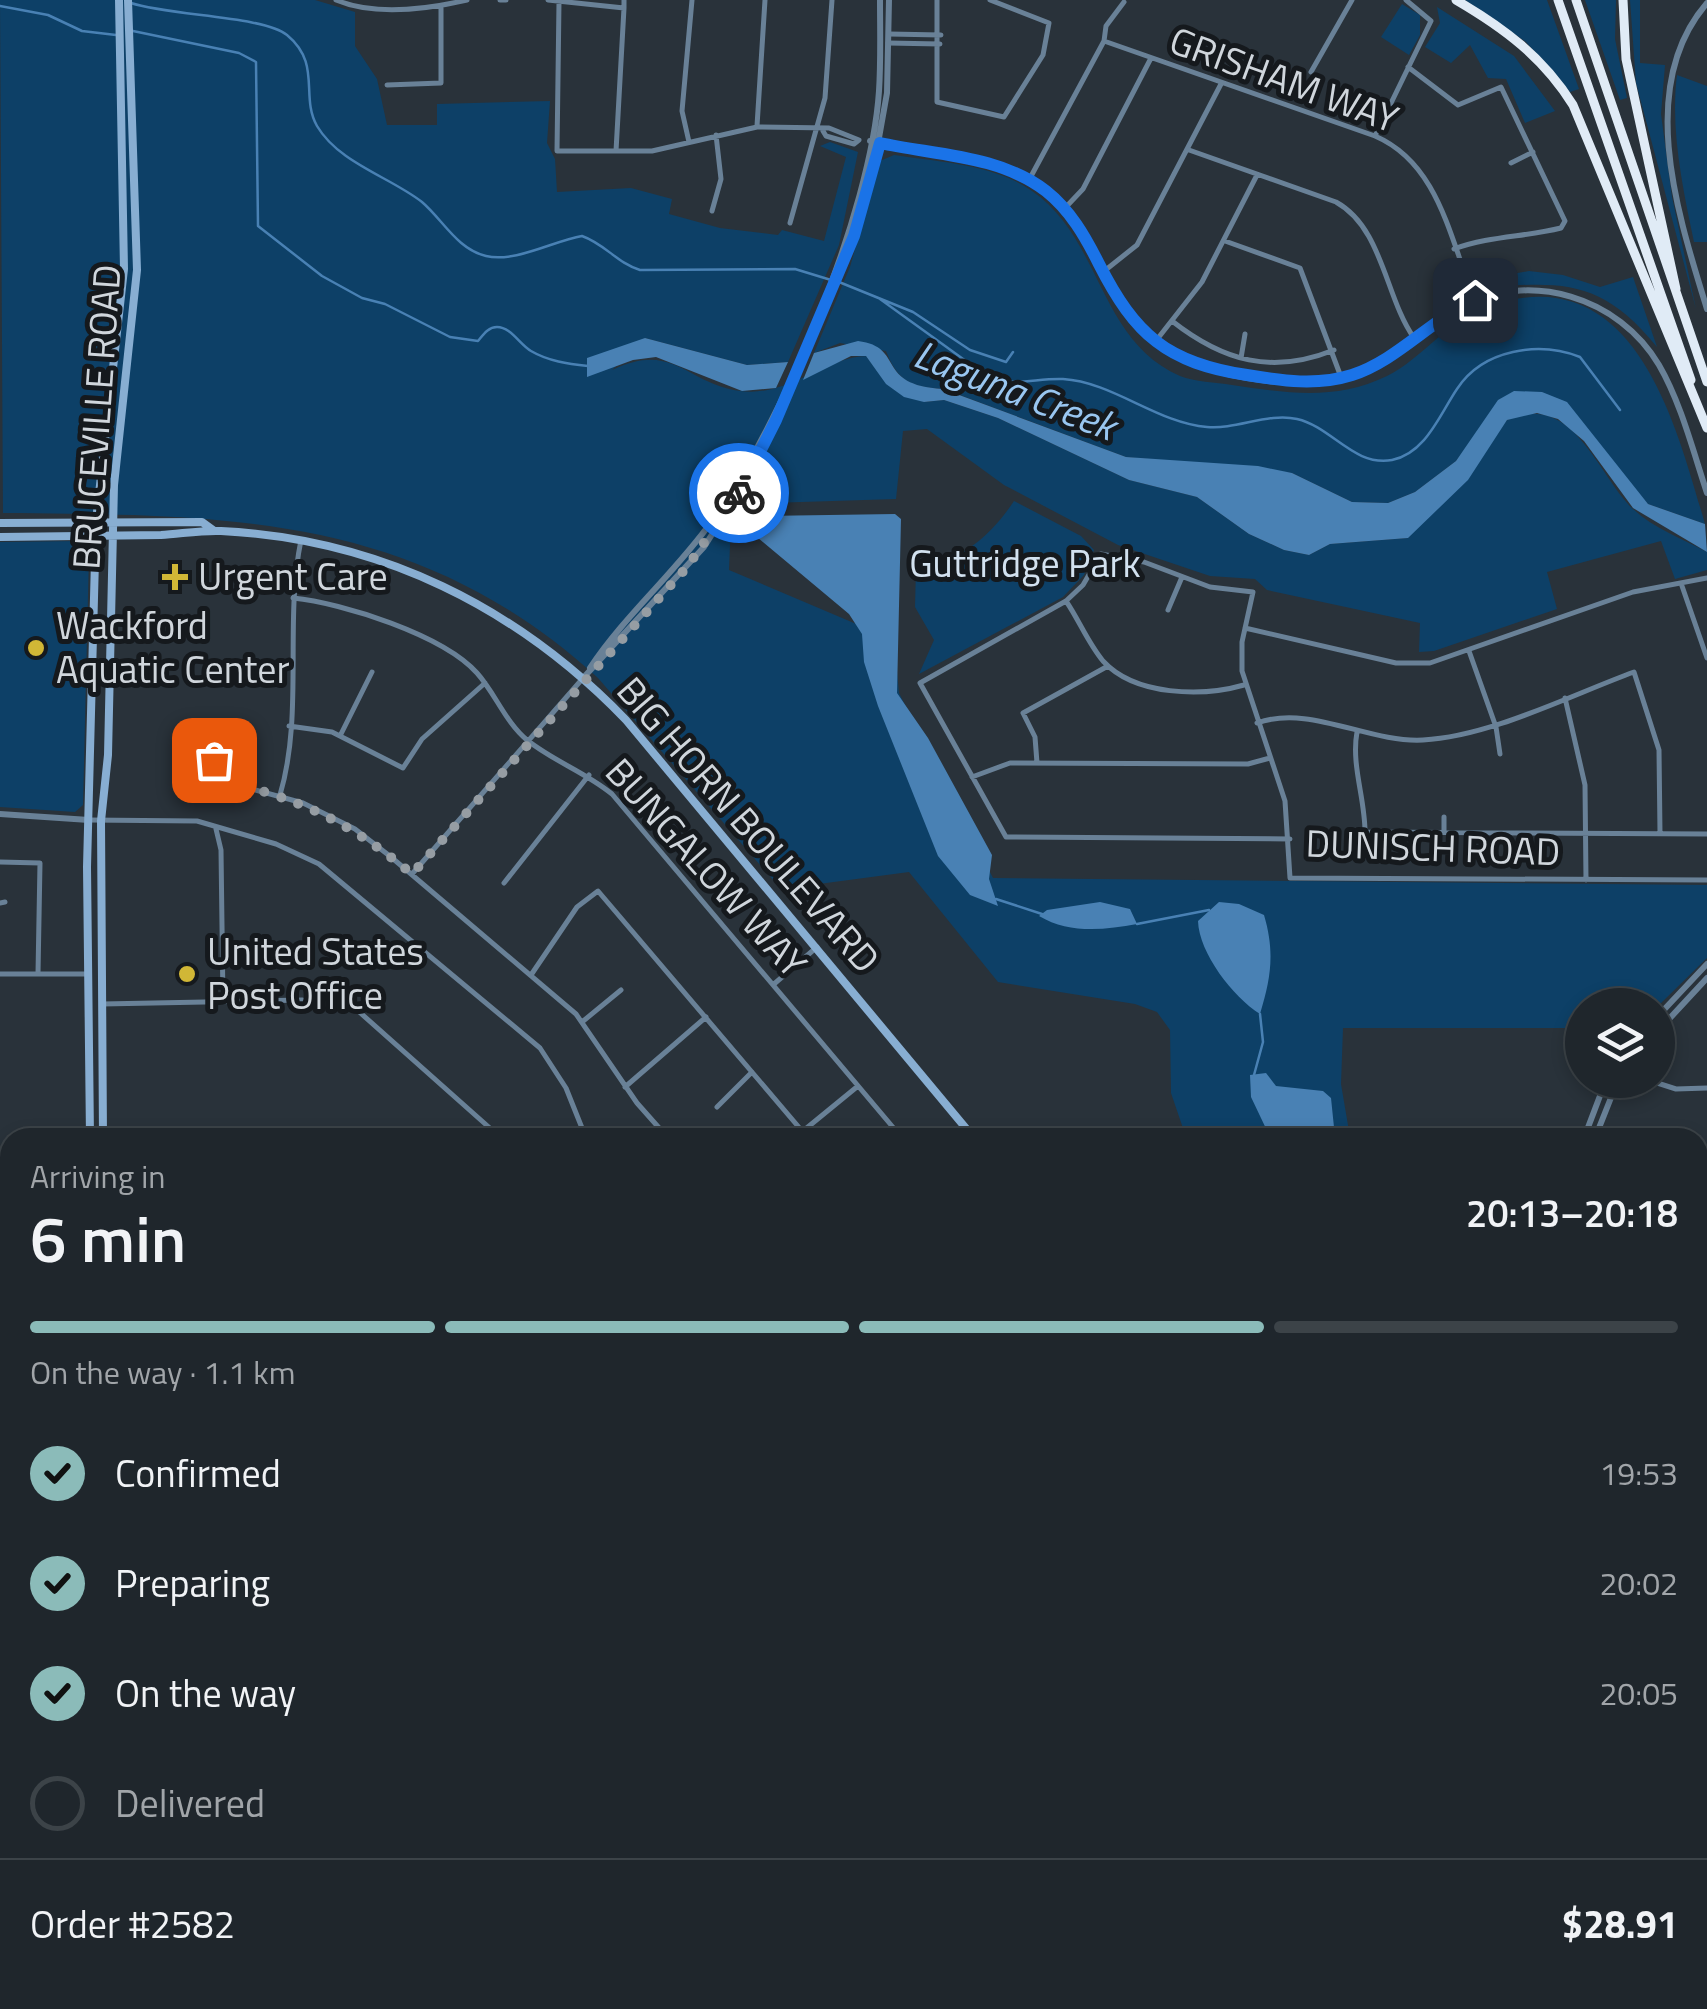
<!DOCTYPE html>
<html lang="en">
<head>
<meta charset="utf-8">
<style>
  body { margin:0; font-family:"Titillium Web",sans-serif; background:#2c3238; color:#f1f3f6; height:100vh; display:flex; flex-direction:column; font-size:38px; white-space:nowrap }
  * { box-sizing:border-box; margin:0 }
  p { font-size:32px; color:#a1a5a9 }
  .icon { flex:none; width:55px; height:55px; fill:none; stroke:currentColor; stroke-width:2; stroke-linecap:round; stroke-linejoin:round }
  .map { position:relative; flex:1; overflow:hidden }
  .details { position:absolute; left:0px; top:1128px; width:1708px; height:882px; display:flex; flex-direction:column; background:#1f262c; border-radius:30px 30px 0 0; box-shadow:0 5px 15px #0003,0 0 0 2px #3c4348 }
  .details>* { flex:none }
  .fabs { position:absolute; left:1565px; top:988px; display:grid; gap:20px }
  .fabs a { display:grid; place-items:center; width:110px; height:110px; border-radius:50%; background:#1f262c; box-shadow:0 5px 15px #0003,0 0 0 2px #3c4348; font-size:50px }
  .pin { position:absolute; display:grid; place-items:center; width:85px; height:85px; color:#fff; margin:-42px; border-radius:20px; box-shadow:0 5px 15px #0006 }
  .courier { position:absolute; display:grid; place-items:center; width:100px; height:100px; margin:-50px; border:8px solid #1a73e8; border-radius:50%; background:#fff; color:#222; box-shadow:0 2px 12px #0007 }
  .headline em { font-style:normal; font-weight:600 }
  .headline div { display:flex; flex-direction:column-reverse }
  .headline { display:flex; align-items:center; justify-content:space-between; height:170px; padding:0 30px }
  h1 { font-size:65px; font-weight:600; line-height:75px }
  .bar { display:grid; grid-template-columns:repeat(4,1fr); gap:15px 10px; align-content:center; height:120px; padding:0 30px }
  .bar i { height:12px; border-radius:8px; background:#3c4348 }
  .bar .on { background:#8bbbb9 }
  .bar p { grid-column:span 4 }
  .line { display:flex; align-items:center; gap:25px; padding:0 30px; border-top:2px solid #3c4348 }
  .line div { flex:1 }
  ol { padding:0 30px; list-style:none }
  li { display:flex; align-items:center; gap:30px; height:110px }
  li p { margin-inline-start:auto }
  li .icon { padding:10px; border-radius:50%; background:#8bbbb9; color:#111; stroke-width:4 }
  li:last-child { color:#a1a5a9 }
  li i { width:55px; height:55px; border:5px solid #3c4348; border-radius:50% }
  .map>svg:first-child { display:block }
  .green { fill:#0d4067 }
  .water { fill:#4981b4 }
  .lines { fill:none; stroke-linecap:round; stroke-linejoin:round }
  .stream { stroke:#4981b4; stroke-width:2.5 }
  .minor { stroke:#698197; stroke-width:5 }
  .tertiary { stroke:#698197; stroke-width:6 }
  .secondary { stroke:#88aed2; stroke-width:8 }
  .primary { stroke:#a9d0f5; stroke-width:8 }
  .motorway { stroke:#e0ebf6; stroke-width:9 }
  .done { stroke:#969da3; stroke-width:10; stroke-dasharray:0 18 }
  .route { stroke:#1a73e8; stroke-width:12 }
  .poi-dot { fill:#d1b736; stroke:#15191d; stroke-width:4 }
  .labels { text-anchor:middle; stroke-width:10; stroke-linejoin:round; paint-order:stroke }
  .street-label { font-size:38px; fill:#d0d6dc; stroke:#15191d }
  .park-label { font-size:38px; fill:#d2e1ef; stroke:#15191d }
  .poi-label { font-size:38px; fill:#d0d6dc; stroke:#15191d; text-anchor:start }
  .water-label { font-size:40px; font-style:italic; fill:#99c6f0; stroke:#15191d }
</style>
</head>
<body>
<div class="map">
<svg width="1707" height="2009" viewBox="0 0 1707 2009">
  <rect width="100%" height="100%" fill="#29323a"/>
  <!-- green -->
  <path class="green" d="M 0,0 L 315,0 L 355,12 L 355,46 L 377,79 L 387,125 L 437,125 L 437,104 L 550,101 L 547,143 L 555,159 L 557,192 L 631,188 L 672,199 L 669,214 L 720,228 L 778,235 L 782,230 L 824,241 L 846,157 L 820,146 L 830,142 L 858,152 L 839,245 L 788,362 L 747,365 L 645,338 L 612,370 C 674,340 686,384 741,391 C 789,397 822,358 866,356 L 877,370 L 924,402 L 944,400 L 998,418 L 1129,480 L 1197,497 L 1249,534 L 1284,550 L 1309,555 L 1330,544 L 1408,538 L 1507,420 C 1573,390 1597,474 1633,509 C 1653,528 1683,539 1707,552 L 1707,570 L 1675,579 L 1661,541 L 1547,572 L 1557,609 L 1434,651 L 1419,652 L 1420,623 L 1267,590 L 1255,579 L 1210,576 L 1118,545 L 1004,485 L 927,429 L 903,431 L 896,499 L 741,504 L 731,521 L 729,570 L 894,640 L 899,693 L 993,878 L 1707,885 L 1707,958 L 1658,1006 L 1582,1005 L 1582,1028 L 1343,1028 L 1341,1084 L 1350,1137 L 1186,1137 L 1171,1093 L 1170,1030 L 1157,1012 L 1135,1004 L 998,982 L 909,872 L 781,889 L 598,678 C 417,514 232,515 3,513 Z
    M 1465,0 L 1547,0 L 1579,89 L 1570,92 L 1526,42 Z
    M 1585,0 L 1616,0 L 1615,39 L 1627,98 L 1620,100 Z
    M 1630,0 L 1640,0 L 1640,63 L 1665,65 L 1661,114 L 1672,197 L 1696,309 L 1636,83 Z
    M 1402,4 L 1420,15 L 1420,35 L 1409,55 L 1381,37 Z
    M 1437,7 L 1514,56 L 1555,111 L 1525,123 L 1506,79 L 1488,78 L 1470,45 L 1451,63 L 1425,47 L 1440,23 Z
    M 1677,75 L 1707,86 L 1707,242 L 1694,242 C 1683,189 1670,130 1677,75 Z
    M 894,155 C 939,162 994,164 1032,191 C 1102,239 1098,340 1180,376 C 1195,382 1215,382 1232,385 C 1286,393 1336,401 1387,376 C 1423,358 1447,321 1486,307 C 1634,254 1675,421 1705,524 L 1648,504 L 1542,392 L 1477,433 L 1456,461 L 1415,492 L 1388,503 L 1352,502 L 1292,473 L 1126,457 L 944,389 C 911,387 898,382 886,351 L 840,343 L 814,353 L 850,267 L 880,161 Z
    M 1529,271 L 1563,275 L 1600,287 L 1633,277 L 1657,347 C 1600,276 1558,282 1478,288 L 1473,281 Z
    M 1014,501 L 1081,536 L 1094,550 L 1084,575 L 1063,597 L 919,674 L 934,640 L 915,607 L 916,569 C 959,563 991,536 1014,501 Z
    M 79,541 L 86,542 L 89,554 L 83,805 L 75,812 L 0,807 L 0,542 Z
    M 682,2000 L 810,2000 L 842,2009 L 671,2009 Z"/>
  <!-- water -->
  <path class="water" d="M 645,338 L 747,365 L 788,362 L 776,388 L 742,391 L 656,357 L 633,360 L 587,377 L 587,358 Z
    M 858,341 C 906,347 874,385 943,389 L 1126,457 L 1258,466 L 1292,473 L 1352,502 L 1388,503 L 1415,492 L 1456,461 L 1498,400 L 1514,391 L 1542,392 L 1567,402 L 1648,504 L 1705,524 L 1707,552 L 1633,508 L 1584,441 L 1558,419 L 1537,413 L 1507,420 L 1468,480 L 1408,538 L 1330,544 L 1309,555 L 1284,550 L 1249,534 L 1197,497 L 1129,480 L 998,418 L 944,400 L 924,402 L 904,397 L 886,384 L 866,356 L 851,356 L 803,380 L 814,353 Z
    M 895,514 L 901,519 L 897,693 L 928,738 L 992,855 L 989,879 L 998,906 L 970,895 L 938,856 L 878,706 L 864,662 L 862,634 L 849,614 L 751,532 L 749,521 L 762,516 Z
    M 1100,902 L 1130,909 L 1137,924 C 1104,930 1069,934 1039,916 L 1047,910 Z
    M 1219,902 L 1239,904 L 1264,915 C 1275,952 1271,978 1260,1014 C 1233,997 1199,953 1198,921 Z
    M 1266,1073 L 1276,1086 L 1323,1091 L 1331,1098 L 1335,1137 L 1270,1137 L 1251,1097 L 1250,1075 Z"/>
  <g class="lines">
    <!-- stream -->
    <path class="stream" d="M 131,3 C 170,16 264,16 287,35 C 322,64 300,96 317,126 C 339,163 390,177 422,202 C 443,220 457,249 486,256 C 515,263 553,241 582,236 C 605,244 617,263 640,270 L 795,269 L 831,280
      M 0,6 L 48,15 L 82,31 L 116,35
      M 133,31 L 239,53 L 256,62 L 258,226 L 322,276 L 362,298 L 385,304 L 450,337 L 478,341 C 483,335 488,327 497,327 C 511,327 520,345 531,351 C 548,361 568,364 588,366
      M 839,282 L 913,312 L 970,350 L 1006,362 L 1013,352
      M 880,299 L 988,377 C 1015,387 1035,378 1063,379 C 1113,382 1157,423 1207,427 C 1236,430 1269,412 1297,419 C 1332,427 1354,467 1392,460 C 1426,453 1440,414 1457,389 C 1483,349 1539,341 1580,357 L 1620,410
      M 996,899 L 1042,914
      M 1137,924 L 1209,910
      M 1254,1075 L 1263,1042 L 1260,1014
      M 1698,1716 L 1707,1730"/>
    <!-- minor -->
    <path class="minor" d="M 336,0 C 374,16 428,9 467,0
      M 500,0 L 506,0
      M 548,0 L 624,8 L 624,0
      M 937,0 L 937,102 L 1004,117 L 1043,55 L 1049,23 L 990,0
      M 559,2 L 557,151 L 652,151 L 757,127 L 829,128 L 859,140 L 854,144 L 826,136 L 823,131
      M 889,34 L 941,35
      M 1104,41 L 1375,136 C 1440,164 1450,241 1475,300
      M 888,43 L 940,44
      M 1408,67 L 1458,105 L 1501,87 L 1565,221 L 1561,228 C 1525,237 1489,236 1454,249
      M 1311,72 L 1352,0
      M 387,85 L 441,83 L 441,7
      M 757,126 L 765,0
      M 1375,136 L 1431,21 L 1406,0
      M 689,142 L 682,111 L 692,0
      M 1189,150 L 1336,202 C 1383,228 1385,297 1414,338
      M 616,151 L 624,8
      M 1511,163 L 1533,152
      M 1029,180 L 1104,41 L 1106,26 L 1124,2
      M 1065,208 L 1083,189 L 1150,60
      M 712,211 L 721,179 L 716,135
      M 790,223 L 825,98 L 832,0
      M 1225,241 L 1300,268 L 1341,377
      M 1103,272 L 1137,245 L 1221,84
      M 1172,321 C 1223,361 1272,375 1334,350
      M 1155,342 L 1202,282 L 1257,175
      M 1241,358 L 1245,334
      M 1682,586 L 1707,658
      M 293,598 C 343,603 443,635 477,673 C 495,693 506,723 527,740 C 553,761 585,772 612,794 L 902,1138
      M 1066,601 C 1079,620 1088,643 1103,661 C 1135,696 1202,697 1244,685
      M 1168,610 L 1182,577
      M 1245,628 L 1396,663 L 1430,663 L 1633,592 L 1707,578
      M 1469,651 L 1496,727 L 1500,754
      M 1565,698 L 1585,785 L 1586,880
      M 1257,723 C 1310,704 1368,743 1423,740 C 1489,737 1571,695 1634,672 L 1659,750 L 1660,833
      M 289,726 L 332,732 L 403,768 L 422,739 L 485,683
      M 213,727 L 212,778 L 303,803 L 355,829 L 391,857 L 576,1014 L 637,1103 L 668,1138
      M 1357,732 C 1351,765 1365,798 1365,832 L 1707,834
      M 340,736 L 372,672
      M 1037,763 L 1035,737 L 1023,713 L 1108,666
      M 972,777 L 1010,763 L 1248,764 L 1270,758
      M 280,795 C 304,714 284,623 301,540
      M 89,820 L 197,821 L 276,844 L 319,864 L 540,1048 L 566,1088 L 586,1138
      M 216,829 L 221,850 L 223,1002
      M 1444,832 L 1444,817
      M 1290,839 L 1006,837 L 920,683 L 1066,601 L 1083,585 L 1101,554 L 1144,562 L 1210,587 L 1253,592 L 1242,642 L 1242,671 L 1285,801 L 1290,878 L 1707,880
      M 0,862 L 40,863 L 38,973
      M 412,874 L 584,677
      M 504,883 L 589,775
      M 0,903 L 5,902
      M 0,974 L 87,974
      M 531,975 L 577,907 L 598,891 L 808,1138
      M 774,984 L 817,947
      M 102,1004 L 302,1000 L 356,1009 L 501,1138
      M 582,1022 L 621,990
      M 1648,1080 L 1676,1089 L 1707,1088
      M 625,1087 L 706,1017
      M 717,1107 L 752,1072
      M 803,1131 L 858,1086
      M 1698,1198 L 1707,1197
      M 1698,1596 L 1707,1587
      M 0,1757 L 10,1714
      M 0,1848 L 10,1848
      M 0,1972 L 10,1974
      M 399,2000 L 409,2009
      M 917,2000 L 921,2009
      M 169,2009 L 169,2000
      M 478,2009 L 479,2000
      M 980,2009 L 982,2000"/>
    <!-- tertiary -->
    <path class="tertiary" d="M 1707,3 C 1635,86 1678,215 1707,309
      M 870,141 C 924,151 992,154 1038,185 C 1108,233 1108,332 1194,364 C 1237,380 1299,389 1344,377 C 1389,365 1420,328 1460,307 C 1530,270 1619,297 1659,365 C 1681,403 1693,451 1707,493
      M 590,668 C 625,615 675,573 712,521 C 783,423 871,212 879,91 C 881,61 880,30 880,0
      M 584,677 L 704,547 L 751,473 L 777,420 L 854,236 L 872,177 L 887,93 L 889,0
      M 0,814 L 89,820
      M 1658,1016 L 1707,964
      M 1658,1031 L 1707,978
      M 1584,1138 L 1606,1080
      M 1595,1138 L 1618,1080
      M 1698,1463 L 1707,1473
      M 1698,1471 L 1707,1480
      M 1698,1479 L 1707,1489
      M 0,1791 L 10,1793
      M 553,2009 L 553,2000
      M 658,2009 L 671,2000"/>
    <!-- secondary -->
    <path class="secondary" d="M 0,523 L 202,522 L 213,530
      M 0,537 C 54,536 107,536 161,535 C 180,534 202,530 221,531 C 380,539 517,607 626,720 L 974,1138
      M 90,1138 L 87,867 L 96,521 L 124,269 L 119,0
      M 103,1138 L 101,821 L 108,755 L 114,485 L 137,270 L 128,0
      M 101,2000 L 101,2009
      M 114,2000 L 114,2009
      M 1062,2000 L 1062,2009"/>
    <!-- primary -->
    <path class="primary" d="M 0,1293 L 10,1293
      M 0,1308 L 10,1307
      M 1698,1310 L 1707,1306"/>
    <!-- motorway -->
    <path class="motorway" d="M 1456,0 C 1504,28 1543,57 1573,105 L 1707,428
      M 1558,0 L 1691,380
      M 1576,0 L 1707,382
      M 1623,0 L 1626,59 L 1676,289
      M 1698,1332 L 1707,1331"/>
  </g>
  <g class="lines">
    <!-- done -->
    <path class="done" d="M 214,760 L 212,778 C 295,797 346,819 412,874 L 687,567 L 739,493"/>
    <!-- route -->
    <path class="route" d="M 739,493 L 776,420 L 854,236 L 880,143 C 935,155 999,155 1046,191 C 1070,210 1085,236 1099,264 C 1135,335 1167,363 1247,375 C 1283,381 1317,386 1352,375 C 1398,360 1431,319 1475,300"/>
  </g>
  <!-- markers -->
  <g class="poi-dot">
    <path d="M170 562h10v10h10v10h-10v10h-10v-10h-10v-10h10z"/>
    <circle cx="36" cy="648" r="10"/>
    <circle cx="187" cy="974" r="10"/>
  </g>
  <g class="labels">
    <!-- street labels -->
    <g class="street-label">
      <text transform="translate(1284 80) rotate(20)" y="13">GRISHAM WAY</text>
      <text transform="translate(97 417) rotate(-86)" y="13">BRUCEVILLE ROAD</text>
      <text transform="translate(748 825) rotate(49)" y="13">BIG HORN BOULEVARD</text>
      <text transform="translate(1433 848) rotate(2)" y="13">DUNISCH ROAD</text>
      <text transform="translate(706 868) rotate(48)" y="13">BUNGALOW WAY</text>
    </g>
    <!-- park labels -->
    <g class="park-label">
      <text x="1025" y="577">Guttridge Park</text>
    </g>
    <!-- poi labels -->
    <g class="poi-label">
      <text x="198" y="590">Urgent Care</text>
      <text x="56" y="639">Wackford<tspan x="56" dy="44">Aquatic Center</tspan></text>
      <text x="207" y="965">United States<tspan x="207" dy="44">Post Office</tspan></text>
    </g>
    <!-- water labels -->
    <g class="water-label">
      <text transform="translate(1015 390) rotate(21)" y="14">Laguna Creek</text>
    </g>
  </g>
</svg>
<div class="fabs">
<a><svg class="icon" aria-label="layers" viewBox="0 0 24 24"><path d="M12 4l9 5-9 5-9-5zM3 14l9 5 9-5"/></svg></a>
</div>
<div class="pin" style="left:214px;top:760px;background:#ea580c"><svg class="icon" aria-label="bag" viewBox="0 0 24 24"><path d="M5 8h14l-1 12H6zM9 8a3 3 0 0 1 6 0"/></svg></div>
<div class="pin" style="left:1475px;top:300px;background:#1f2937"><svg class="icon" aria-label="home" viewBox="0 0 24 24"><path d="M3 11l9-7 9 7M6 9v11h12V9"/></svg></div>
<div class="courier" style="left:739px;top:493px"><svg class="icon" aria-label="bike" viewBox="0 0 24 24"><circle cx="6" cy="16" r="4"/><circle cx="18" cy="16" r="4"/><path d="M6 16l4-8h5l3 8M10 8l3 8H6M13 5h3"/></svg></div>
<section class="details">
<div class="headline"><div><h1>6 min</h1><p>Arriving in</p></div><em>20:13–20:18</em></div>
<div class="bar"><i class="on"></i><i class="on"></i><i class="on"></i><i></i><p>On the way · 1.1 km</p></div>
<ol>
<li><svg class="icon" aria-label="check" viewBox="0 0 24 24"><path d="M5 12l5 5 9-10"/></svg>Confirmed<p>19:53</p></li>
<li><svg class="icon" aria-label="check" viewBox="0 0 24 24"><path d="M5 12l5 5 9-10"/></svg>Preparing<p>20:02</p></li>
<li><svg class="icon" aria-label="check" viewBox="0 0 24 24"><path d="M5 12l5 5 9-10"/></svg>On the way<p>20:05</p></li>
<li><i></i>Delivered</li>
</ol>
<div class="line" style="height:130px"><div>Order #2582</div><b>$28.91</b></div>
</section>
</div>
</body>
</html>
